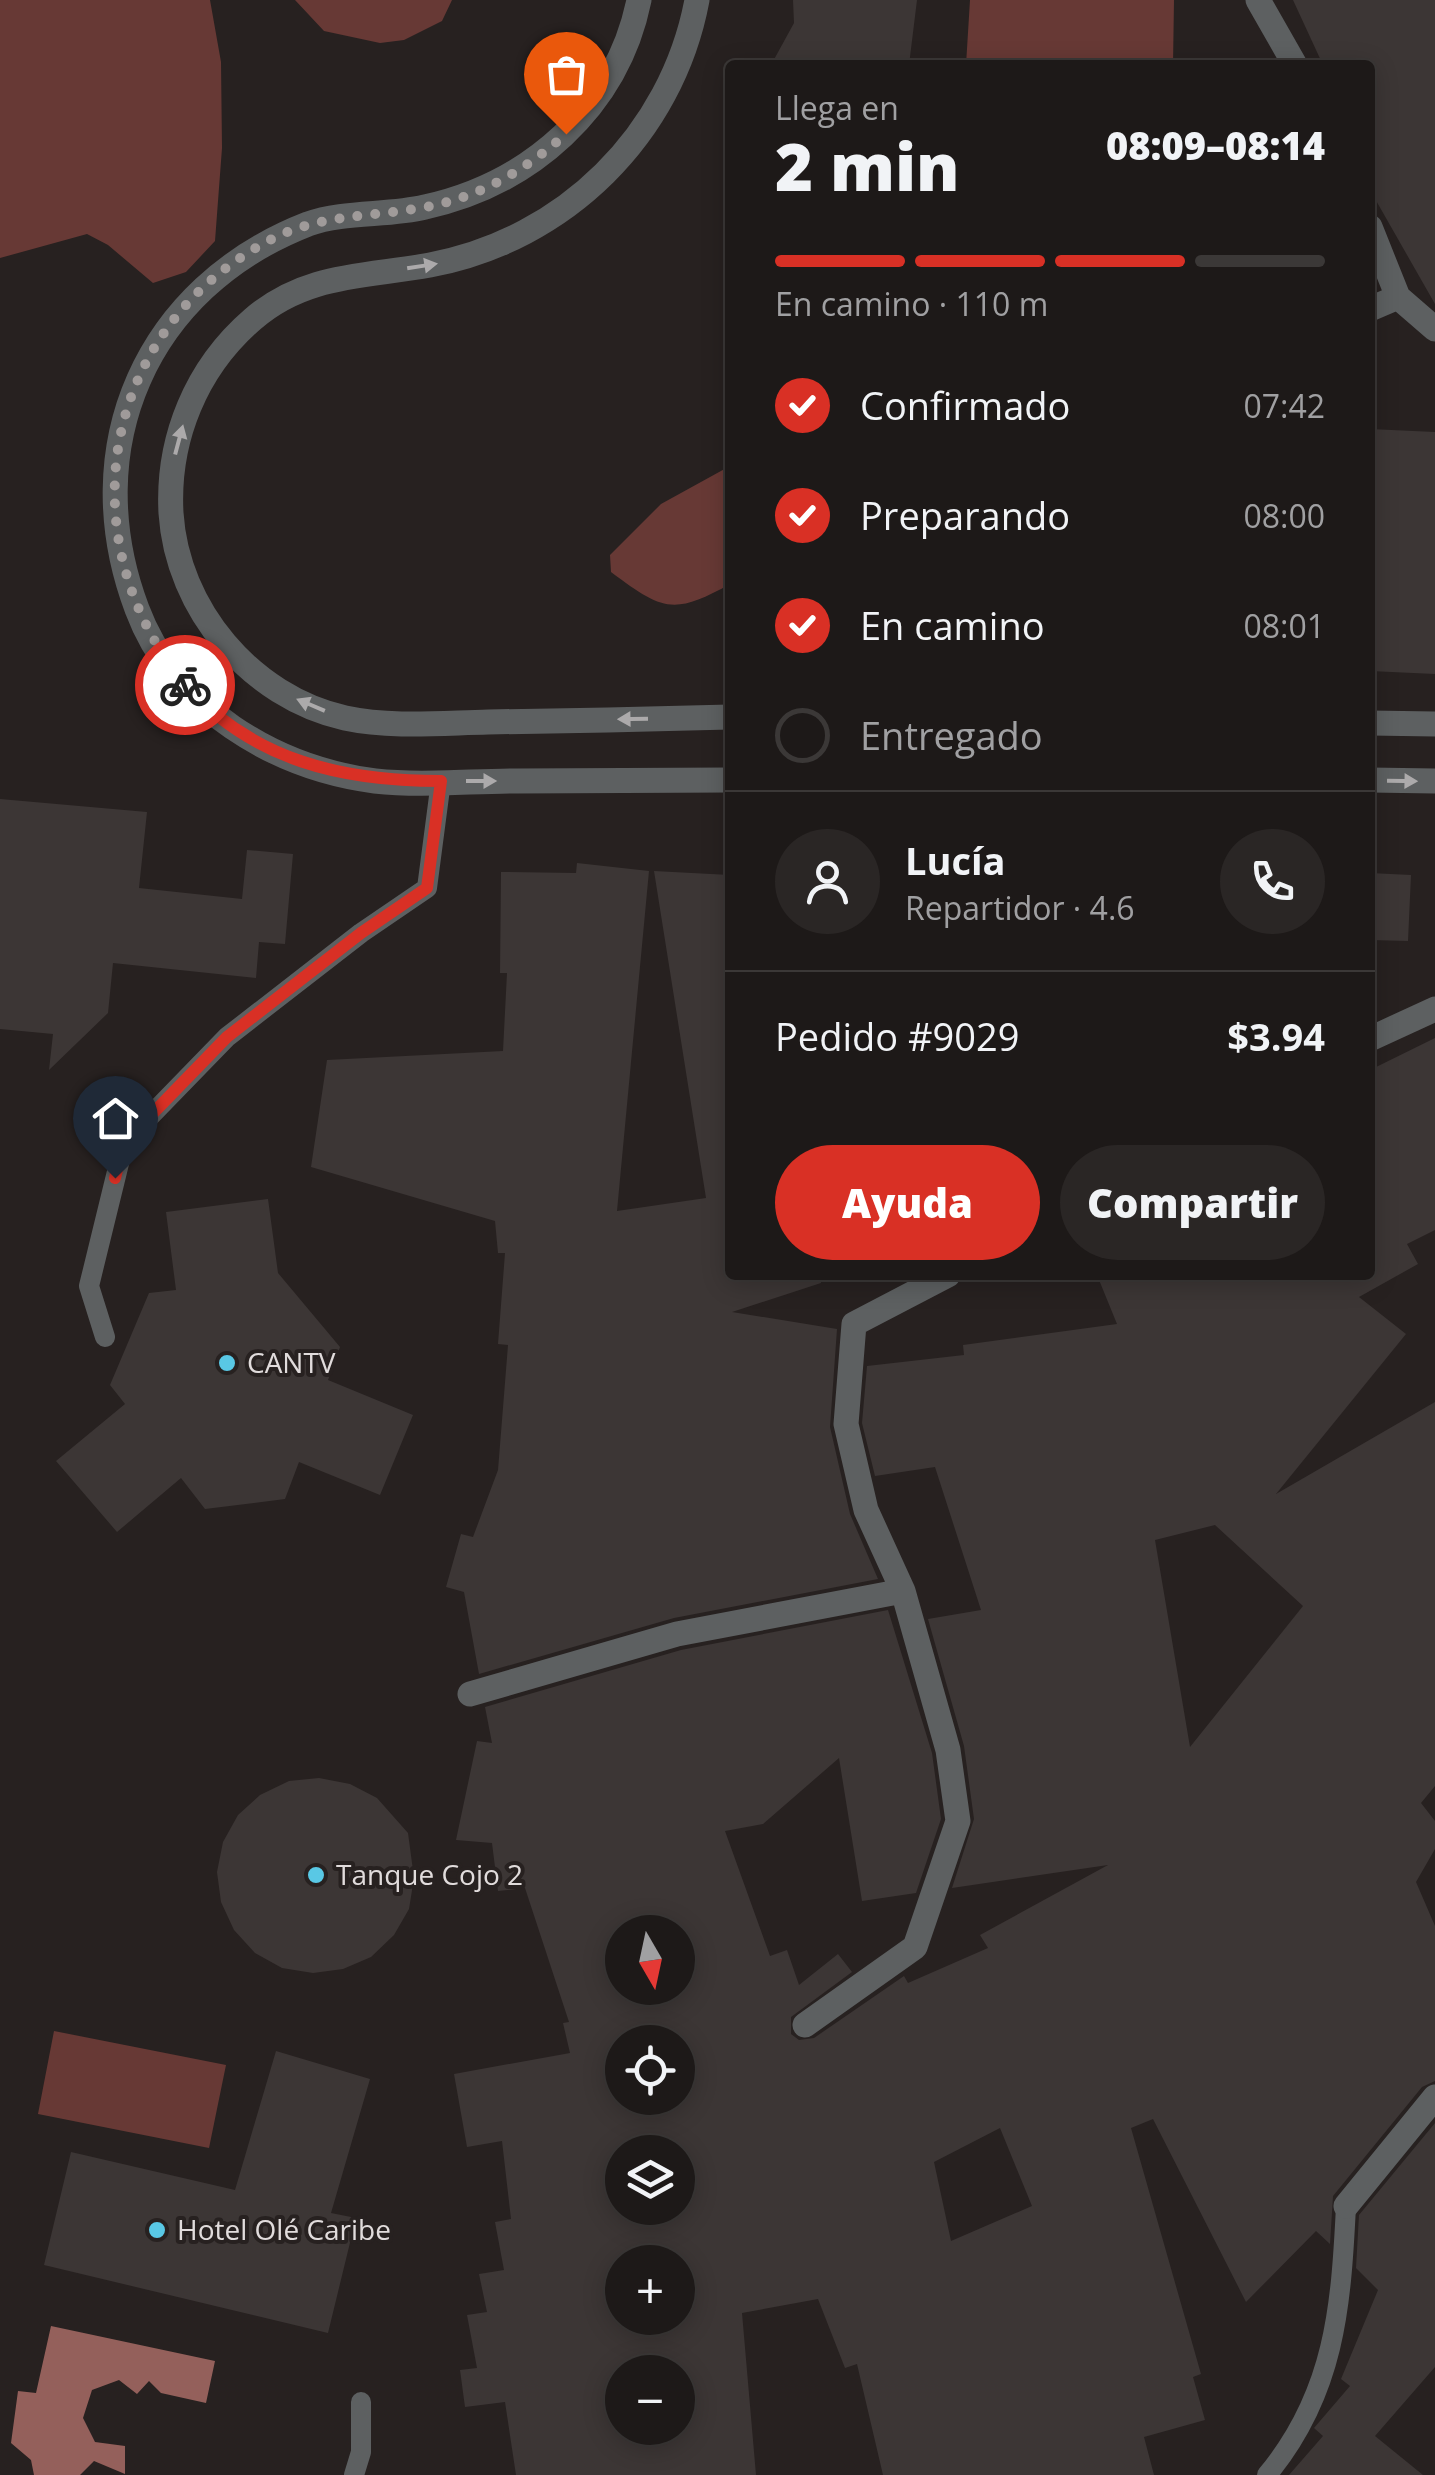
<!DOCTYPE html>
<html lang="es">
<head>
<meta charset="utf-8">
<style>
  body { margin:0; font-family:"Open Sans",sans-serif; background:#2a2625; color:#f1f3f6; height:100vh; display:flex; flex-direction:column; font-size:38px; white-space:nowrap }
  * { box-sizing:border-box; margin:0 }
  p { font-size:32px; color:#a0a0a2 }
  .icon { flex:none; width:55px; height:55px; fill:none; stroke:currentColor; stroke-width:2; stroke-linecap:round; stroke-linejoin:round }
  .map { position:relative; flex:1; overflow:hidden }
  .sheet { position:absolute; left:725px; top:60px; width:650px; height:1220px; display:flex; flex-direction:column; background:#1d1918; border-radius:10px; box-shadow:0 5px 25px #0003,0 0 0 2px #3b3837 }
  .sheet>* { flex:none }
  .needle { width:65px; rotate:171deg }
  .tools { position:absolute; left:605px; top:1915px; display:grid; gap:20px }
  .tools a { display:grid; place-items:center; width:90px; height:90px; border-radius:50%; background:#1d1918; box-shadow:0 5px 25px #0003,0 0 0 2px #3b3837; font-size:50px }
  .pin { position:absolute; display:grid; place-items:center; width:85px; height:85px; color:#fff; margin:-102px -42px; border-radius:50% 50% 50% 0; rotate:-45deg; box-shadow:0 0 10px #0007 }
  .pin .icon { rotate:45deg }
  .courier { position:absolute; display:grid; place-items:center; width:100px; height:100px; margin:-50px; border:8px solid #d93025; border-radius:50%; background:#fff; color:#222; box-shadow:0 2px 12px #0007 }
  .headline em { font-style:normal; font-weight:800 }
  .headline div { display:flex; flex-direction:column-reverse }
  .headline { display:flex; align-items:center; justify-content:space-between; height:170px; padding:0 50px }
  h1 { font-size:65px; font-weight:800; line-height:75px }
  .bar { display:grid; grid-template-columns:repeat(4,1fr); gap:15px 10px; align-content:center; height:120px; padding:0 50px }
  .bar i { height:12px; border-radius:8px; background:#3b3837 }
  .bar .current { background:#d93025 }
  .bar p { grid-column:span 4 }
  .line { display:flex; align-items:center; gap:25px; padding:0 50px; border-top:2px solid #3b3837 }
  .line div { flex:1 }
  .round { display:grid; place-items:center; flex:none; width:105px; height:105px; border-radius:52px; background:#2a2625 }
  ol { padding:0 50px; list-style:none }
  li { display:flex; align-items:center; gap:30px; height:110px }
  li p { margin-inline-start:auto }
  li .icon { padding:10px; border-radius:50%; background:#d93025; color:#fff; stroke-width:4 }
  li:last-child { color:#a0a0a2 }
  li i { width:55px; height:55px; border:5px solid #3b3837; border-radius:50% }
  .primary-button { display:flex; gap:20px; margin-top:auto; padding:20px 50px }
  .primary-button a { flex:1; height:115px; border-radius:60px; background:#d93025; color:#fff; font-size:40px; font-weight:800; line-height:115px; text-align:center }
  .primary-button a+a { background:#2a2625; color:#f1f3f6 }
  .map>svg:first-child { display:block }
  .green { fill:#673935 }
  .water { fill:#94605b }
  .building { fill:#3c3635; fill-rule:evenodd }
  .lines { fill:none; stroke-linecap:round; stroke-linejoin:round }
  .service { stroke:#5d6061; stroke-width:20 }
  .minor { stroke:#5d6061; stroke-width:25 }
  .oneway { fill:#acaaab }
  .done { stroke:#a09b9a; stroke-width:10; stroke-dasharray:0 18 }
  .route { stroke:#d93025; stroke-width:12 }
  .poi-dot { fill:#59c8e5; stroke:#272120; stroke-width:4 }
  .labels { text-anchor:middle; stroke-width:8; stroke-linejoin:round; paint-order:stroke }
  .poi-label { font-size:28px; fill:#e1dcdc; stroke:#272120; text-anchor:start }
</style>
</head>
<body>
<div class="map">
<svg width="1435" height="2475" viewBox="0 0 1435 2475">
  <rect width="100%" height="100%" fill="#272120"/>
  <!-- green -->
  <path class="green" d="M 0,0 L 210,0 L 221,62 L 222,148 L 215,241 L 186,272 L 153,283 L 108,245 L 87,234 L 0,258 Z
    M 295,0 L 452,0 L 442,21 L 404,40 L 380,43 L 324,31 Z
    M 970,0 L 1174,0 L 1173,65 L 966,65 Z
    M 730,466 L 730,584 C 673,616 662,610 611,572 L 610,555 L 661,504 Z
    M 54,2031 L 226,2065 L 209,2148 L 38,2114 Z"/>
  <!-- water -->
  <path class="water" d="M 51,2326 L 215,2361 L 206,2403 L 161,2393 L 149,2381 L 137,2394 L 119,2380 L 92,2390 L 83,2418 L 95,2442 L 125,2446 L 125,2474 L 94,2461 L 80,2475 L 34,2475 L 31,2460 L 11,2443 L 18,2391 L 36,2393 Z"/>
  <!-- building -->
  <path class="building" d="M 793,0 L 917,0 L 909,65 L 771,65 L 794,23 Z
    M 1293,0 L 1435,0 L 1435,304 L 1370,190 L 1370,65 L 1323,65 Z
    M 1370,429 L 1435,432 L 1435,674 L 1370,671 Z
    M 0,799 L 147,812 L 139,888 L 242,899 L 247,850 L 293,854 L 285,944 L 259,942 L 256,978 L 113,963 L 108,1013 L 49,1070 L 53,1034 L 0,1029 Z
    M 577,863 L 649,871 L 617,1211 L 706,1198 L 654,871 L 730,875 L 730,1275 L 820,1275 L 821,1283 L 732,1312 L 837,1329 L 830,1427 L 850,1514 L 878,1579 L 674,1618 L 479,1674 L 464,1592 L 446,1587 L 461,1534 L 473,1537 L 498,1470 L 508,1345 L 498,1344 L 505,1253 L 498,1253 L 495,1221 L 311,1167 L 327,1060 L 503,1051 L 507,973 L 500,973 L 501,872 L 576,873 Z
    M 1370,873 L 1411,875 L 1408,941 L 1370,940 Z
    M 1435,1038 L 1435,1230 L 1407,1244 L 1418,1264 L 1359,1297 L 1406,1334 L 1276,1494 L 1435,1402 L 1435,1786 L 1421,1803 L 1435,1821 L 1435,1849 L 1416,1882 L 1435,1926 L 1435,2081 L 1422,2087 L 1333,2196 L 1330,2244 L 1316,2231 L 1246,2302 L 1153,2119 L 1131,2128 L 1201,2374 L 1193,2377 L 1205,2420 L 1144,2437 L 1154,2475 L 883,2475 L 857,2364 L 845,2368 L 818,2299 L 742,2313 L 756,2475 L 516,2475 L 505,2402 L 465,2407 L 460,2370 L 477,2368 L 467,2315 L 487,2312 L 479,2274 L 504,2270 L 495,2222 L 511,2219 L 502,2141 L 467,2147 L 454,2074 L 570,2053 L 563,2023 L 569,2022 L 525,1888 L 498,1891 L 492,1843 L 456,1840 L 477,1741 L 492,1743 L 485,1707 L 681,1650 L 888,1610 L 932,1753 L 941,1819 L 916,1893 L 862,1901 L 839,1758 L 763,1824 L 725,1831 L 770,1956 L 787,1950 L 799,1985 L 838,1954 L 852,1972 L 791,2017 L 791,2034 L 799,2040 L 814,2038 L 904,1976 L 908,1983 L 988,1948 L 980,1935 L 1108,1865 L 952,1888 L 974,1819 L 964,1746 L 928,1619 L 981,1610 L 935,1467 L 875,1476 L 862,1423 L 867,1366 L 964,1355 L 963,1345 L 1117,1324 L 1097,1275 L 1370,1275 L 1370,1070 ZM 1215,1525 L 1303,1606 L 1190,1747 L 1155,1540 ZM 622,1932 L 678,1932 L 678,1988 L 622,1988 ZM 622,2042 L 678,2042 L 678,2098 L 622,2098 ZM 1000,2128 L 1032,2206 L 951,2241 L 934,2162 ZM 622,2152 L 678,2152 L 678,2208 L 622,2208 ZM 622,2262 L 678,2262 L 678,2318 L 622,2318 ZM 622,2372 L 678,2372 L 678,2428 L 622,2428 Z
    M 268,1199 L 278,1273 L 340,1347 L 328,1380 L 413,1415 L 380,1495 L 299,1462 L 285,1499 L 205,1509 L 181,1478 L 117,1532 L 56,1461 L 125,1404 L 110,1385 L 149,1293 L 176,1290 L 166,1212 Z
    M 319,1778 L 350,1784 L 377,1798 L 408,1833 L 414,1878 L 409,1909 L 394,1935 L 371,1957 L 343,1969 L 313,1973 L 282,1968 L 255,1953 L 234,1930 L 221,1902 L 217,1872 L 223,1842 L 238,1815 L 260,1795 L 289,1781 Z
    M 276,2051 L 370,2079 L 331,2213 L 356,2218 L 328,2333 L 44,2265 L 71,2152 L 235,2190 Z
    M 1435,2123 L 1435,2367 L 1375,2436 L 1423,2475 L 1289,2475 L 1323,2436 L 1314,2428 L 1350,2386 L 1341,2379 L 1378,2290 L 1356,2268 L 1359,2215 Z"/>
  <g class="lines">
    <!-- service -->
    <path class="service" d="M 105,1337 L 89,1286 L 124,1143 L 227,1037 L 361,933 L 427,888 L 441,781
      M 354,2475 L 361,2452 L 361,2402
      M 1267,2475 C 1335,2393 1341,2307 1346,2206"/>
    <!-- minor -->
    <path class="minor" d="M 639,0 C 617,108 530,184 425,207 C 388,216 344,211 308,224 C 146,287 76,447 137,609 C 174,708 275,768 375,781 C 421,786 470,781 517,781 C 588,781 659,781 730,780
      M 697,0 C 672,134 565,240 430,265 C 366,277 306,273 253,319 C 196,368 167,439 171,513 C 177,609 251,697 345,718 C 392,728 441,723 488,722 C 569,721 649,719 730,717
      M 1258,0 L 1295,65
      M 1370,227 L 1398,297 L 1435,329
      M 1370,309 L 1398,297
      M 1370,723 L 1435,724
      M 1370,780 L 1435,781
      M 1370,1039 L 1435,1009
      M 470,1694 L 677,1634 L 903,1591 L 866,1510 L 846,1424 L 854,1324 L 948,1275
      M 805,2025 L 915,1947 L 958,1821 L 948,1750 L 903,1591
      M 1346,2206 L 1435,2097"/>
  </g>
  <!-- one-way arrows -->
  <defs><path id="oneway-solid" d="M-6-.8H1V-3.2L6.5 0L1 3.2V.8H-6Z" transform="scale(2.5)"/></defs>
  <g class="oneway">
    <use href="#oneway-solid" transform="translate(422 266) rotate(-9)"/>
    <use href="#oneway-solid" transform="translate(179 440) rotate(-75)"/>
    <use href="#oneway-solid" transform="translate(311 705) rotate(-157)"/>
    <use href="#oneway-solid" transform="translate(633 719) rotate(179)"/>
    <use href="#oneway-solid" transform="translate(481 781)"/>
    <use href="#oneway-solid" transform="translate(1402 781) rotate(1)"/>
  </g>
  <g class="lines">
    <!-- done -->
    <path class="done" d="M 185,685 C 66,539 100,328 272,239 C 318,215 369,217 420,208 C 477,199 524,171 566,134"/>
    <!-- route -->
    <path class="route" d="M 115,1178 L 124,1143 L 227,1037 L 361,933 L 427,888 L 441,781 C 342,781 254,761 185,685"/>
  </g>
  <!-- markers -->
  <g class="poi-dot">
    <circle cx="227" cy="1363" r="10"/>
    <circle cx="316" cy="1875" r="10"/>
    <circle cx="157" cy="2230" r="10"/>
  </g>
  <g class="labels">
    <!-- poi labels -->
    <g class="poi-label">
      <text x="247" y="1373">CANTV</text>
      <text x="336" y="1885">Tanque Cojo 2</text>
      <text x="177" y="2240">Hotel Olé Caribe</text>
    </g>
  </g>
</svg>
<div class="tools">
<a><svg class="needle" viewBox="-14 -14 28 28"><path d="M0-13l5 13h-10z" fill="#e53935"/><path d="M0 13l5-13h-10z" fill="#a0a0a2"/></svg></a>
<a><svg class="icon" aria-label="locate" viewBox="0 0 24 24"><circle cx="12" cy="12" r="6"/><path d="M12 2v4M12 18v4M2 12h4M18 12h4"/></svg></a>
<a><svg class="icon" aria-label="layers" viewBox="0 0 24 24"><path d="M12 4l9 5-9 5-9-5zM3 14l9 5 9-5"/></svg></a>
<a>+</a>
<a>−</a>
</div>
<div class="pin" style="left:566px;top:134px;background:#ea580c"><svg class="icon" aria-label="bag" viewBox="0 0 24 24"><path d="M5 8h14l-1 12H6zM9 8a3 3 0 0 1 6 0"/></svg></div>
<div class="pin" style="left:115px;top:1178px;background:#1f2937"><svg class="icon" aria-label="home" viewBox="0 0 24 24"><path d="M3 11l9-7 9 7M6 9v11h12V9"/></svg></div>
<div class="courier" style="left:185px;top:685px"><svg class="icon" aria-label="bike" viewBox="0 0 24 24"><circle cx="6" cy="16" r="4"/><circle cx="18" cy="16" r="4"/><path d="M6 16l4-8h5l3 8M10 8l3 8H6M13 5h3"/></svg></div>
<section class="sheet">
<div class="headline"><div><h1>2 min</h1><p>Llega en</p></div><em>08:09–08:14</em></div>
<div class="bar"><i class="current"></i><i class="current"></i><i class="current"></i><i></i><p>En camino · 110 m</p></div>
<ol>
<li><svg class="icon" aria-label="check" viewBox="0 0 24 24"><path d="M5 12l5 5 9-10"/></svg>Confirmado<p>07:42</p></li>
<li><svg class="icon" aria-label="check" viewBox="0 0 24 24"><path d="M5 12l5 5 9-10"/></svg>Preparando<p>08:00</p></li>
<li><svg class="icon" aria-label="check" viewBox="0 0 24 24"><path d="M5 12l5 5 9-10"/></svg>En camino<p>08:01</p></li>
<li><i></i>Entregado</li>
</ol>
<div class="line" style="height:180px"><a class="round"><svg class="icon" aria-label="person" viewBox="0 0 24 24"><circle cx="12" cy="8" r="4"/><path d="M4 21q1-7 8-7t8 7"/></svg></a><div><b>Lucía</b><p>Repartidor · 4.6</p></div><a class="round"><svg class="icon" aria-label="phone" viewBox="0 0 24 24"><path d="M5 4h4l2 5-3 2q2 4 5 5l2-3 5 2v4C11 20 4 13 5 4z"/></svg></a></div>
<div class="line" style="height:130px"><div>Pedido #9029</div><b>$3.94</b></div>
<div class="primary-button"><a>Ayuda</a><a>Compartir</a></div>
</section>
</div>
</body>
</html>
